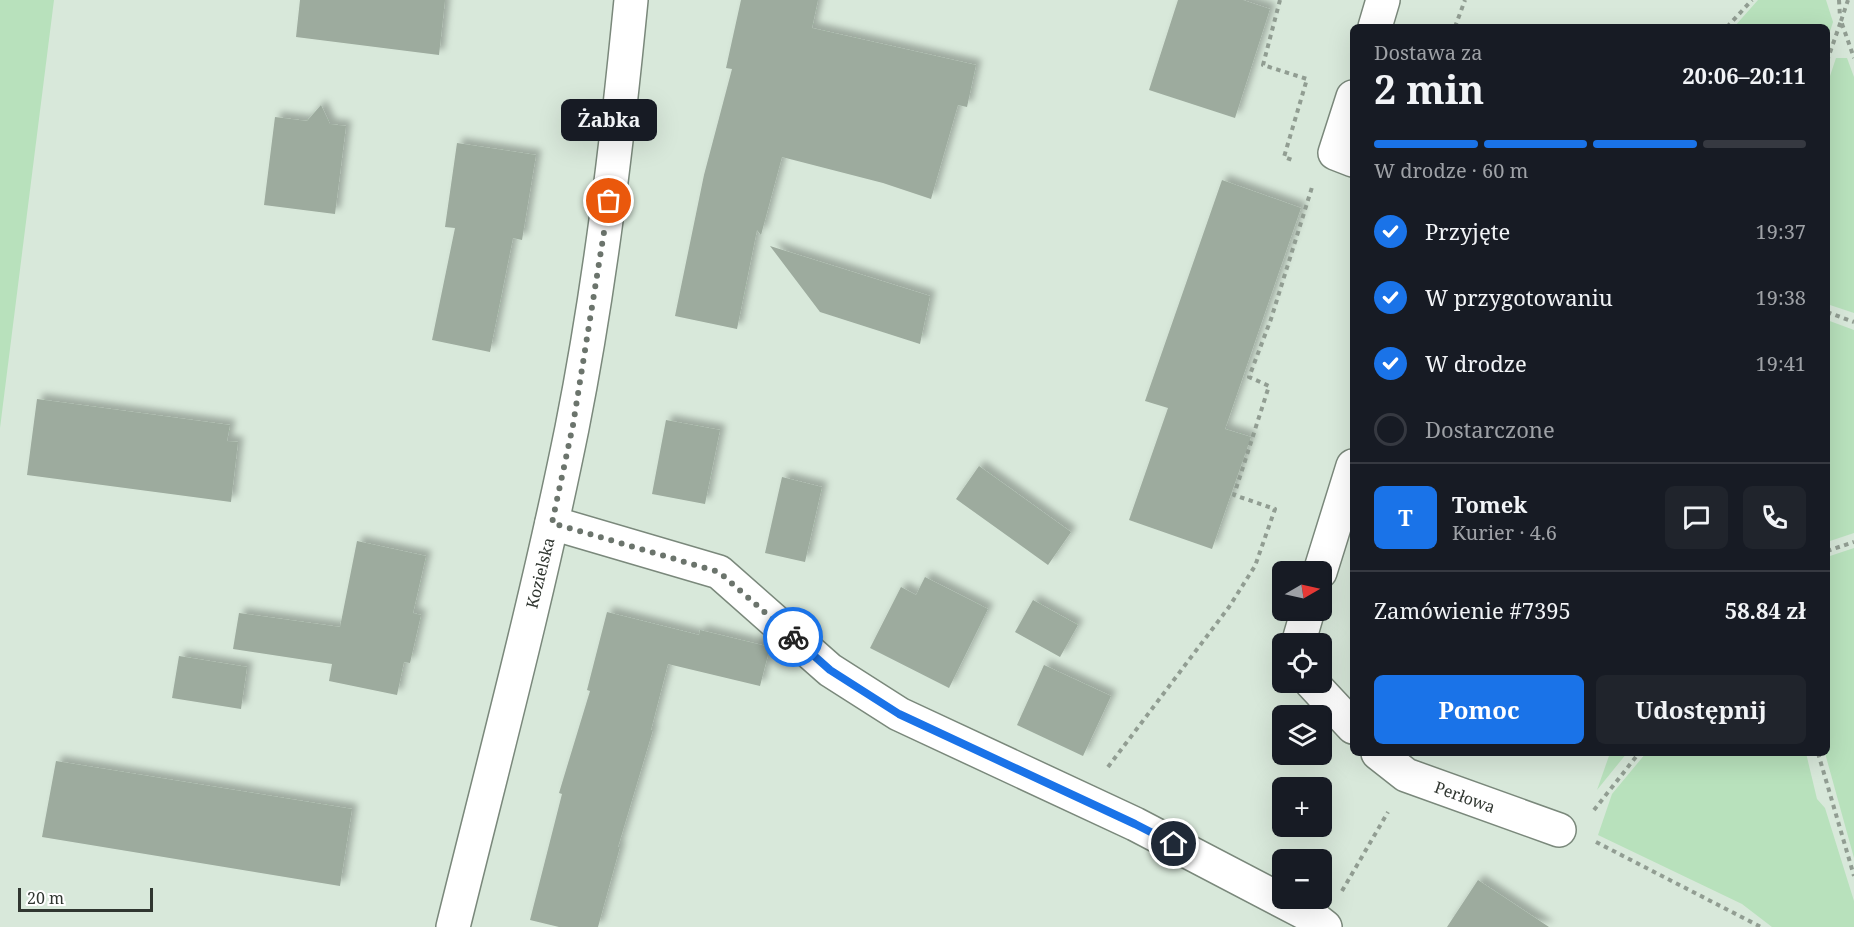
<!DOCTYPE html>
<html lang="pl">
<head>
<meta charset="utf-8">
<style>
  body { margin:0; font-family:"Noto Serif",serif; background:#20242c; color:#f1f3f6; height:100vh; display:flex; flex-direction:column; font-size:22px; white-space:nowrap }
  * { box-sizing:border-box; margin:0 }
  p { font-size:20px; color:#9ea1a6 }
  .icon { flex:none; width:33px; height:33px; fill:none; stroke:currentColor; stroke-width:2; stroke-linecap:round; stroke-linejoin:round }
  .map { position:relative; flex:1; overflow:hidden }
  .details { position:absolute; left:1350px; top:24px; width:480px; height:732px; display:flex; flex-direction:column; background:#171b24; border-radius:9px; box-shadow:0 6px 24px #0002 }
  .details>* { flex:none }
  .needle { width:39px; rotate:81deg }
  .controls { position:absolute; left:1272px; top:561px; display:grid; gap:12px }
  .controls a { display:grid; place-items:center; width:60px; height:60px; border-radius:9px; background:#171b24; box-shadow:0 6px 24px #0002; font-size:30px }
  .scale { position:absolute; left:18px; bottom:15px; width:135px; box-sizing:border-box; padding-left:6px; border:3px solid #303630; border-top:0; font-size:16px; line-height:21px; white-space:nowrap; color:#303630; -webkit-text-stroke:4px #fff; paint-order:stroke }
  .pin { position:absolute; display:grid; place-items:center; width:51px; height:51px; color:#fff; margin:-26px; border:3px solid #fff; border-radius:50%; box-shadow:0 2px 6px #0007 }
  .courier { position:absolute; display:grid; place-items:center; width:60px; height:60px; margin:-30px; border:4px solid #1a73e8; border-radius:50%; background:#fff; color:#222; box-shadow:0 2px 8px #0007 }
  .bubble { position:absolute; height:42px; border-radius:9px; background:#171b24; box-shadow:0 6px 24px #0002; font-size:20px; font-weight:700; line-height:42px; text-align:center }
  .overview em { font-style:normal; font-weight:700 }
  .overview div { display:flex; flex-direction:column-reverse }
  .overview { display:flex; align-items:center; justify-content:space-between; height:102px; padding:0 24px }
  h1 { font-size:39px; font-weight:700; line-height:45px }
  .bar { display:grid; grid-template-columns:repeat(4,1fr); gap:9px 6px; align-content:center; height:72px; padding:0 24px }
  .bar i { height:8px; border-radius:4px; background:#363941 }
  .bar .on { background:#1a73e8 }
  .bar p { grid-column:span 4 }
  .line { display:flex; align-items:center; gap:15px; padding:0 24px; border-top:2px solid #363941 }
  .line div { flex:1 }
  .round { display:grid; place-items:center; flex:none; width:63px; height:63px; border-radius:9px; background:#20242c }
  ol { padding:0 24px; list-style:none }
  li { display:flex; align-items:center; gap:18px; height:66px }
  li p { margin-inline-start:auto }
  li .icon { padding:6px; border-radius:50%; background:#1a73e8; color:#fff; stroke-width:4 }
  li:last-child { color:#9ea1a6 }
  li i { width:33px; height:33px; border:3px solid #363941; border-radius:50% }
  .cta { display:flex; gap:12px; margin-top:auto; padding:12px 24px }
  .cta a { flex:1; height:69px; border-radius:9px; background:#1a73e8; color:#fff; font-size:24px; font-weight:700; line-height:69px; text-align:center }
  .cta a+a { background:#20242c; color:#f1f3f6 }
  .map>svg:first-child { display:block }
  .green { fill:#b8e1bc }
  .building { fill:#9dab9e; filter:url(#shadow) }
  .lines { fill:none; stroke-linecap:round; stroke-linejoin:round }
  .minor-casing { stroke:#7a887b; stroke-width:36 }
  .tertiary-casing { stroke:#7a887b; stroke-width:36 }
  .path { stroke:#919d92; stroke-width:4; stroke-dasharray:4.5 4.5; stroke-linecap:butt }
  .minor { stroke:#fff; stroke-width:33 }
  .tertiary { stroke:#fff; stroke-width:33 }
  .done { stroke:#6b746c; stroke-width:6; stroke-dasharray:0 10.8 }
  .route { stroke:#1a73e8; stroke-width:8 }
  .labels { text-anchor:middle; stroke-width:4.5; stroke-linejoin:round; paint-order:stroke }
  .street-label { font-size:16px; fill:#303630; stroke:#fff }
</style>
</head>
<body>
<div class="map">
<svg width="1854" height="927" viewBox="0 0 1854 927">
  <defs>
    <filter id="shadow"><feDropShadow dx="5.5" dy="-5.5" stdDeviation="3" flood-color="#0004"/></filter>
  </defs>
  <rect width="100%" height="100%" fill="#d8e8da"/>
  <!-- green -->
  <path class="green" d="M 0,0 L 54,0 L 0,428 Z
    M 1758,0 L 1826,0 L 1833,22 L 1827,41 L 1827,27 L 1734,27 Z
    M 1836,58 L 1847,58 L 1854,77 L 1854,313 L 1827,304 L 1827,85 Z
    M 1827,320 L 1854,330 L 1854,533 L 1827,542 Z
    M 1854,548 L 1854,858 L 1825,753 L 1827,753 L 1827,557 Z
    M 1610,753 L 1627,753 L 1597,790 Z
    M 1646,753 L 1806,753 L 1817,799 L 1825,808 L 1854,901 L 1854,927 L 1772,927 L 1742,904 L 1598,835 L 1612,794 Z"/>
  <!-- building -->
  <path class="building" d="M 300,0 L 445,0 L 439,55 L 296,37 Z
    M 741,0 L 818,0 L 812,28 L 976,65 L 967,107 L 958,105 L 931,199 L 883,183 L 782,157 L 761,235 L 757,230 L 737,329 L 675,316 L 704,175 L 732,69 L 726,68 Z
    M 1178,0 L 1243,0 L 1270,9 L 1235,118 L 1149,90 Z
    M 321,105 L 330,124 L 346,126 L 335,214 L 264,205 L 275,117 L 307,121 Z
    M 457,143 L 536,155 L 522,240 L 513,238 L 490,352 L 432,340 L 455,228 L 445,227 Z
    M 1222,180 L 1301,208 L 1225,429 L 1251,437 L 1212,549 L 1129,520 L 1168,408 L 1145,401 Z
    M 770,246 L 930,296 L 920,344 L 820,312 Z
    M 37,399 L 230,425 L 227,441 L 238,442 L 231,502 L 27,475 Z
    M 666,420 L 720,430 L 705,504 L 652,494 Z
    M 979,466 L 1071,532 L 1048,565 L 956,499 Z
    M 782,477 L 822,487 L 805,562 L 765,553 Z
    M 357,541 L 426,556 L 413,613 L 421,615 L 410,663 L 404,662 L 397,695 L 329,681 L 332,664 L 233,649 L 239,613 L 340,627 Z
    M 925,577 L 988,609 L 949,688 L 870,648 L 901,587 L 916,595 Z
    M 1033,600 L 1078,625 L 1060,657 L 1015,632 Z
    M 607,612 L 699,635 L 700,630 L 770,647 L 760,686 L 668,664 L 651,730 L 653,730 L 618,847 L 620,847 L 598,927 L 559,927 L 530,920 L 562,794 L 559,793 L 590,691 L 587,690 Z
    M 179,656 L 247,667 L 241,709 L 172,698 Z
    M 1044,665 L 1111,696 L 1083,756 L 1017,725 Z
    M 56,761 L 352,809 L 340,886 L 42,837 Z
    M 1478,880 L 1549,927 L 1447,927 Z"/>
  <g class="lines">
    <!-- minor casing -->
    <g class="minor-casing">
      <path id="minor" d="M 1375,27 L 1383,0
        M 1353,97 L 1335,153 L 1353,160
        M 552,523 L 719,572 L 830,670 L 899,714 L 1135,824 L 1311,916 L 1325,927
        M 1320,572 L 1353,466
        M 1298,644 L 1308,610
        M 1311,682 L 1353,727
        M 1378,753 L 1406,775 L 1559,830"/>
    </g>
    <!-- tertiary casing -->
    <g class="tertiary-casing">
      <path id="tertiary" d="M 453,927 C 494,761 538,596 572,428 C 600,287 617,143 631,0"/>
    </g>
    <!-- path -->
    <path class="path" d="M 1280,0 L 1263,65 L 1307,79 L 1284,157 L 1295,161
      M 1839,0 L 1840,17
      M 1841,21 L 1848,0
      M 1455,27 L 1465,0
      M 1727,27 L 1752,0
      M 1827,61 L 1841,21 L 1854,58
      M 1827,312 L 1854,322
      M 1827,551 L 1854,542
      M 1818,753 L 1854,876
      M 1108,767 L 1229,607 L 1255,566 L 1275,509 L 1234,495 L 1269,386 L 1249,377 L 1271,319 L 1313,184
      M 1594,810 L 1639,753
      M 1596,842 L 1761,927
      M 1342,891 L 1388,812"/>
    <!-- minor -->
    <use href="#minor" class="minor"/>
    <!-- tertiary -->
    <use href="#tertiary" class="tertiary"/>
  </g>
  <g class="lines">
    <!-- done -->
    <path class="done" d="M 609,201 L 573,425 L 552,523 L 719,572 L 793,637"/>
    <!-- route -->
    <path class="route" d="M 793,637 L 830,670 L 899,714 L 1135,824 L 1174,844"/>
  </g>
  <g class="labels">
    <!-- street labels -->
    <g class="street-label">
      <text transform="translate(540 573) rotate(-76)" y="6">Kozielska</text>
      <text transform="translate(1465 797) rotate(20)" y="6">Perłowa</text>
    </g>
  </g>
</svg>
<div class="controls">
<a><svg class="needle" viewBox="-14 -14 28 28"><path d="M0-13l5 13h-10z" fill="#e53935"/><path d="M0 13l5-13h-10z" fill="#9ea1a6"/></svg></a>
<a><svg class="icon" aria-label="locate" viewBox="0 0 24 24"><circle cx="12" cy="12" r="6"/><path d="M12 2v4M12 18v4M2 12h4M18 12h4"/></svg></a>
<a><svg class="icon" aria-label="layers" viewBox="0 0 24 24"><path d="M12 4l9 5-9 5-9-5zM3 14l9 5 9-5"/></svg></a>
<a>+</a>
<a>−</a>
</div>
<div class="scale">20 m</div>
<div class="pin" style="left:609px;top:201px;background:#ea580c"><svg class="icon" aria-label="bag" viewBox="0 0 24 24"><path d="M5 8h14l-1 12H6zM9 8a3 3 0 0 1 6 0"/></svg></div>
<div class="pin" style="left:1174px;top:844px;background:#1f2937"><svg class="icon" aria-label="home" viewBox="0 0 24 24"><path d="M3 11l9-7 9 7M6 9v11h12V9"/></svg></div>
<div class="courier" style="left:793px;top:637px"><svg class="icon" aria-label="bike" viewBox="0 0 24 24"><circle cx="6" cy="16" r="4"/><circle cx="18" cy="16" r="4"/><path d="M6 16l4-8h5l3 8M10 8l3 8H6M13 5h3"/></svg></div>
<div class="bubble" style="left:561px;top:99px;width:96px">Żabka</div>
<section class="details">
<div class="overview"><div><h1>2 min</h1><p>Dostawa za</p></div><em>20:06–20:11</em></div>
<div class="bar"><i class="on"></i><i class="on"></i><i class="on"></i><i></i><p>W drodze · 60 m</p></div>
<ol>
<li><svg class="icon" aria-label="check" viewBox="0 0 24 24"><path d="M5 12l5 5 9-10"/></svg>Przyjęte<p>19:37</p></li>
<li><svg class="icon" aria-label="check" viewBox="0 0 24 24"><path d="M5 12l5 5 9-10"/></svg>W przygotowaniu<p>19:38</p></li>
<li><svg class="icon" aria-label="check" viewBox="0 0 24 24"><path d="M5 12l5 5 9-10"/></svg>W drodze<p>19:41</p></li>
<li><i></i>Dostarczone</li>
</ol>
<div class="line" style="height:108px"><b class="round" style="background:#1a73e8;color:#fff">T</b><div><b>Tomek</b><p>Kurier · 4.6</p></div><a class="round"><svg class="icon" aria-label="chat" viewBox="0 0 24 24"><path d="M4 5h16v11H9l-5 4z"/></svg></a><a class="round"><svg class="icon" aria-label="phone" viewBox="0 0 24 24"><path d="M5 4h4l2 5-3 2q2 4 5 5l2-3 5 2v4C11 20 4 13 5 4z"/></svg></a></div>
<div class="line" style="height:78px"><div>Zamówienie #7395</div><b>58.84 zł</b></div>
<div class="cta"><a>Pomoc</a><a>Udostępnij</a></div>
</section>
</div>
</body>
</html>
